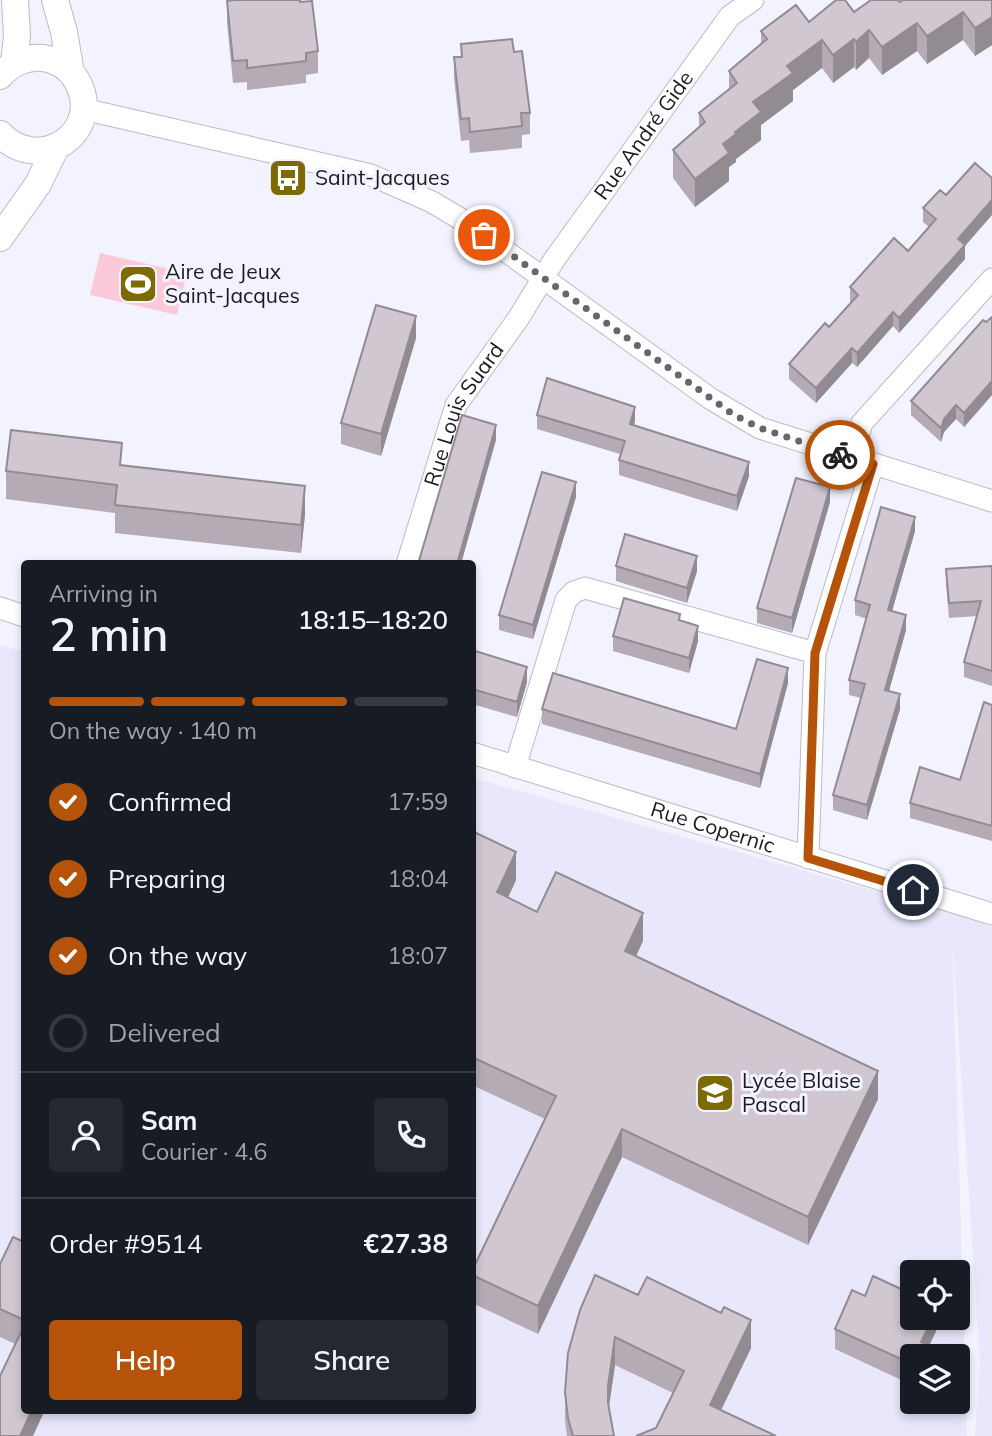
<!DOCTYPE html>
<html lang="en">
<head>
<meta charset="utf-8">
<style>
  body { margin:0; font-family:Mulish,sans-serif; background:#242831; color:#f1f3f6; height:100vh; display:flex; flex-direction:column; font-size:26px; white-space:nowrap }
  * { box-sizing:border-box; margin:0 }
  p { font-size:23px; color:#9ea1a6 }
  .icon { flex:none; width:38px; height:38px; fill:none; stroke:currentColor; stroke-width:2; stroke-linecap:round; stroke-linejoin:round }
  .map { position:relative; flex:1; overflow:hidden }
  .drawer { position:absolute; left:21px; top:560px; width:455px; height:854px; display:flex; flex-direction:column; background:#171b24; border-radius:7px; box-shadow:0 4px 10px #0003 }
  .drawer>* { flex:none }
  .buttons { position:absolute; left:900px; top:1260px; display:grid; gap:14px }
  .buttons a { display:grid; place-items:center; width:70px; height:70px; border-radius:7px; background:#171b24; box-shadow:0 4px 10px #0003; font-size:35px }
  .pin { position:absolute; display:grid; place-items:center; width:60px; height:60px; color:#fff; margin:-30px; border:4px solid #fff; border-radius:50%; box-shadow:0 2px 7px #0007 }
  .courier { position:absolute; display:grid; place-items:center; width:70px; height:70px; margin:-35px; border:5px solid #b45309; border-radius:50%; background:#fff; color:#222; box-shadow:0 2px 9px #0007 }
  .headline em { font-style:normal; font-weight:600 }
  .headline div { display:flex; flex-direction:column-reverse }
  .headline { display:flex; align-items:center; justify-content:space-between; height:119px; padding:0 28px }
  h1 { font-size:46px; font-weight:600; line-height:52px }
  .bar { display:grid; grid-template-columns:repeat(4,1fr); gap:10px 7px; align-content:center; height:84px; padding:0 28px }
  .bar i { height:9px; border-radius:5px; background:#363941 }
  .bar .on { background:#b45309 }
  .bar p { grid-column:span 4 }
  .line { display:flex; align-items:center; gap:18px; padding:0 28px; border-top:2px solid #363941 }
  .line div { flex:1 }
  .round { display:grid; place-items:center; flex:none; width:74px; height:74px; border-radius:7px; background:#242831 }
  ol { padding:0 28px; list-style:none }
  li { display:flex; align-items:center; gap:21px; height:77px }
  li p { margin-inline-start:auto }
  li .icon { padding:7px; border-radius:50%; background:#b45309; color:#fff; stroke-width:4 }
  li:last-child { color:#9ea1a6 }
  li i { width:38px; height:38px; border:4px solid #363941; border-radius:50% }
  .cta { display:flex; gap:14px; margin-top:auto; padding:14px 28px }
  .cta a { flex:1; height:80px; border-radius:7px; background:#b45309; color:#fff; font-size:28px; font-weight:600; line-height:80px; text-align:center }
  .cta a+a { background:#242831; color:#f1f3f6 }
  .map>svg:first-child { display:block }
  .built { fill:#e9e7fb; fill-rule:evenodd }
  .green { fill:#fbcad9 }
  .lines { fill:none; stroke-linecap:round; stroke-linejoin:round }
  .minor-casing { stroke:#bcbac6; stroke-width:23 }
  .tertiary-casing { stroke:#bcbac6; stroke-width:28 }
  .minor { stroke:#fff; stroke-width:21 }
  .tertiary { stroke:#fff; stroke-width:26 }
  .wall { fill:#b4abb4 }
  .shaded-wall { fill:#928b92 }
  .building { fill:#d1c7d1; stroke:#928b92; stroke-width:2 }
  .done { stroke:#67666d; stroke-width:7; stroke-dasharray:0 12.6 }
  .route { stroke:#b45309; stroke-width:9 }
  .labels { text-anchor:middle; stroke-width:6; stroke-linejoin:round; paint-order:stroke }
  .street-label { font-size:21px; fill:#1b1b1f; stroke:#f3f2ff }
  .poi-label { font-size:21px; fill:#1b1b1f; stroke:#f3f2ff; text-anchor:start }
</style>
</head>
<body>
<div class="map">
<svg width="992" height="1436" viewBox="0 0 992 1436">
  <rect width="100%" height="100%" fill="#f3f2ff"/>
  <!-- built -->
  <path class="built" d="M 0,645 L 24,652 L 24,1410 L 472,1410 L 473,778 L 951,912 L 992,927 L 992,1436 L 975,1436 L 980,1363 L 952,935 L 967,1436 L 0,1436 ZM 912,1272 L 957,1272 L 957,1318 L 912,1318 ZM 912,1356 L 957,1356 L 957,1402 L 912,1402 Z"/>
  <!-- green -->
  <path class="green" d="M 100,253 L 187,273 L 177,315 L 90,295 Z"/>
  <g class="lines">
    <!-- minor casing -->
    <g class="minor-casing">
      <g id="minor">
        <path d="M 83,109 L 371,175 L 432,202 L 464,221 L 711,399 L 760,428 L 992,501"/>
        <path d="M 851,458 L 862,423 L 992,279"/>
        <path id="s1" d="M 407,564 L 456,405 L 518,319 L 554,260 L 730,16 L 753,0"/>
        <path d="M 0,608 L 24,616"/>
        <path id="s2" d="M 472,753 L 992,914"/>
        <path d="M 515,767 L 566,600 L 574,592 L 585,588 L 815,653"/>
        <path d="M 808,858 L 815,653 L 873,464"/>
      </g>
    </g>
    <!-- tertiary casing -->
    <g class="tertiary-casing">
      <path id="tertiary" d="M 55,0 L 64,32 L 71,73
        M 14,64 L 17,36 L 15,0
        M 0,76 C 10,64 27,56 43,58 C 57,60 70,68 77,81 C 105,131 40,176 0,134
        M 0,238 L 38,184 L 56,147"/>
    </g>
    <!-- minor -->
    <use href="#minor" class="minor"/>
    <!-- tertiary -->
    <use href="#tertiary" class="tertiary"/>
  </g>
  <!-- wall -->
  <path class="wall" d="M 992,0 L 992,45 L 975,56 L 963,40 L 927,64 L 917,51 L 882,75 L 869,58 L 856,70 L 854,67 L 833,83 L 822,68 L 793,90 L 793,101 L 761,125 L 761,140 L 736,159 L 736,162 L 729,167 L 729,181 L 695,207 L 673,178 L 673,150 L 699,127 L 699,113 L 729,90 L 729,71 L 761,45 L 761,31 L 900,2 Z
    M 227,1 L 318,51 L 318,73 L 306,75 L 306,83 L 247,90 L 247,82 L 233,83 L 227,23 Z
    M 461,44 L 530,113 L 530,134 L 522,135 L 522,148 L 470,153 L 469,140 L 461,141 L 454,79 L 454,57 L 461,57 Z
    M 923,208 L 965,246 L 965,259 L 899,333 L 893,326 L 857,367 L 852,363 L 816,403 L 789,379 L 789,364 L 829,327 L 851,303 L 850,302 L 850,287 L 908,251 L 929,227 L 923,222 Z
    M 992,317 L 992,395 L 964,427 L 956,419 L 944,432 L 941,442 L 911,415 L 911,401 L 986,322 Z
    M 416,338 L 381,456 L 341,444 L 341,423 Z
    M 537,415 L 635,421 L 634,426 L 749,476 L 737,511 L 619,475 L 619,460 L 620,454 L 537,429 Z
    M 122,465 L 305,514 L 301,553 L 115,533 L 115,513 L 6,499 L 6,471 Z
    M 576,497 L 533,639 L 499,630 L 499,615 Z
    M 830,502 L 792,633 L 757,623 L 757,608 Z
    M 915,531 L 892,611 L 906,630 L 889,691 L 900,709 L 867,820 L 833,810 L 833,795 L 861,698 L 849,695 L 849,680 L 867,619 L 855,615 L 855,600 Z
    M 616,566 L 697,571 L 687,603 L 616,581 Z
    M 992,566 L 992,686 L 964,677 L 964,662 L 977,616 L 949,618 L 946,584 L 946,569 Z
    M 680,620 L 698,641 L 689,673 L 613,651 L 613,636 Z
    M 472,650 L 527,682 L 517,717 L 472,704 Z
    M 788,683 L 760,788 L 542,724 L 542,709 L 736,729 Z
    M 992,705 L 992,841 L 910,818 L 910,803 L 960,780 Z
    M 472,831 L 516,880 L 508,898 L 537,912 L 643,941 L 636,956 L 878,1099 L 808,1245 L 622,1157 L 538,1334 L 472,1303 L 472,1271 L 545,1119 L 472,1085 Z
    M 24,1242 L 24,1410 L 15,1344 L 0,1337 L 0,1264 Z
    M 638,1295 L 751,1348 L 721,1410 L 656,1428 L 673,1393 L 615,1365 L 609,1406 L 614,1436 L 567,1436 L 565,1420 L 565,1392 Z
    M 865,1296 L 938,1318 L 938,1327 L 929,1346 L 930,1356 L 912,1356 L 912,1385 L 835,1349 L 835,1329 Z"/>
  <!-- shaded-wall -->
  <path class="shaded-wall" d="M 963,12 L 963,40 L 927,64 L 927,36 Z
    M 992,17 L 992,45 L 975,56 L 975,28 Z
    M 917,23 L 917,51 L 882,75 L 882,47 Z
    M 869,30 L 869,58 L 856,70 L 856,42 Z
    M 854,39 L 854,67 L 833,83 L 833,55 Z
    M 822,40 L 822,68 L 793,90 L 793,101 L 761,125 L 761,140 L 736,159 L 736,162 L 729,167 L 729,181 L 695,207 L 695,179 L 723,144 L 735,132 L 753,102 L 787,66 Z
    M 992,200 L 992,215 L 965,246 L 965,259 L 899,333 L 899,318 L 958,239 Z
    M 893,312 L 893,326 L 857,367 L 857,353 Z
    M 416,316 L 416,338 L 381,456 L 381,434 Z
    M 852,348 L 852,363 L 816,403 L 816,388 Z
    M 992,381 L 992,395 L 964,427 L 964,413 Z
    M 956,405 L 956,419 L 944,432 L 941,442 L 941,428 L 944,419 Z
    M 635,407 L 635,421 L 630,439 L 630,424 Z
    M 496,425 L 496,440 L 461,564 L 457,564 Z
    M 749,462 L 749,476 L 737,511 L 737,496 Z
    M 576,482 L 576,497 L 533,639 L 533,625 Z
    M 305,486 L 305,514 L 301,553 L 301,525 Z
    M 830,487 L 830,502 L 792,633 L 792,618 Z
    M 915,517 L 915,531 L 888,625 L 888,610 Z
    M 697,556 L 697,571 L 687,603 L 687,588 Z
    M 906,615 L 906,630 L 885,705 L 885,690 Z
    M 698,626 L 698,641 L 689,673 L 689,658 Z
    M 527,667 L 527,682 L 517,717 L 517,702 Z
    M 788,668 L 788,683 L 760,788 L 760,774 Z
    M 900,694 L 900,709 L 867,820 L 867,805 Z
    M 516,852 L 516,880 L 497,920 L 497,892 Z
    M 643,913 L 643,941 L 625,979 L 625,951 Z
    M 878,1071 L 878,1099 L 808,1245 L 808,1217 Z
    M 622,1129 L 622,1157 L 538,1334 L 538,1306 Z
    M 933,1318 L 938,1318 L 938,1327 L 924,1356 L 921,1342 Z
    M 751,1320 L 751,1348 L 710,1433 L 710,1405 Z
    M 615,1337 L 615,1365 L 608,1413 L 608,1386 Z
    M 32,1410 L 45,1410 L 33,1436 L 20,1436 Z"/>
  <!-- building -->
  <path class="building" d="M 234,0 L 300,0 L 300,2 L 312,1 L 318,51 L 306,53 L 306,61 L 247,68 L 247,60 L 233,61 L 227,1 Z
    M 836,0 L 845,0 L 854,12 L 871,0 L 898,0 L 900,2 L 903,0 L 992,0 L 992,17 L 975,28 L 963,12 L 927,36 L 917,23 L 882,47 L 869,30 L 856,42 L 854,39 L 833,55 L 822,40 L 787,66 L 793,73 L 753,102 L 761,112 L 735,132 L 736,134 L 723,144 L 729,153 L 695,179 L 673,150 L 705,122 L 699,113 L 737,83 L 729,71 L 767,39 L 761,31 L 796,5 L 809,22 Z
    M 512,39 L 514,52 L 522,51 L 530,113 L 521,113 L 522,126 L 470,132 L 469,118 L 461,119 L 454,57 L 462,57 L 461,44 Z
    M 975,163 L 992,178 L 992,200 L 958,239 L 965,245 L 899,318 L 893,312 L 857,353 L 852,348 L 816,388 L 789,364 L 825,323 L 829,327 L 858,295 L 850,287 L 894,238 L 908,251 L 936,219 L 923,208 L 940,190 L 946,195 Z
    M 376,305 L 416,316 L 381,434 L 341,423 Z
    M 992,317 L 992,381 L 964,413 L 956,405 L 944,419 L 941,428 L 911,401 L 983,320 L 986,322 Z
    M 547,378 L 635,407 L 630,424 L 749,462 L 737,496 L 619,460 L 625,441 L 537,415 Z
    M 462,415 L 496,425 L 457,564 L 418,564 Z
    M 11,430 L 122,443 L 120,465 L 305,486 L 301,525 L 115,505 L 117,485 L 6,471 Z
    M 542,472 L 576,482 L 533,625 L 499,615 Z
    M 796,478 L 830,487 L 792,618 L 757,608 Z
    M 881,507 L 915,517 L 888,610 L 906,615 L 885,690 L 900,694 L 867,805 L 833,795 L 865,684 L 849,680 L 870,605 L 855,600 Z
    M 625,534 L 697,556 L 687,588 L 616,566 Z
    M 992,566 L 992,671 L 964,662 L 981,601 L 949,603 L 946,569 Z
    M 624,598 L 680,614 L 679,620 L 698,626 L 689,658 L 613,636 Z
    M 472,650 L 527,667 L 517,702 L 472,689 Z
    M 757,659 L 788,668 L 760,774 L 542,709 L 553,673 L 736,729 Z
    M 984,702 L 992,705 L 992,826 L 910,803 L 920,767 L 960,780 Z
    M 472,831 L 516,852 L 497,892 L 537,912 L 556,872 L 643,913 L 625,951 L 878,1071 L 808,1217 L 622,1129 L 538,1306 L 472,1275 L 472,1271 L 556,1096 L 472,1057 Z
    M 13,1237 L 24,1242 L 24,1320 L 0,1309 L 0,1264 Z
    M 595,1275 L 638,1295 L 647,1277 L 721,1313 L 724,1307 L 751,1320 L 710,1405 L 776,1436 L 636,1436 L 656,1428 L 684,1371 L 615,1337 L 608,1386 L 608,1403 L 614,1436 L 573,1436 L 568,1418 L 565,1392 L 568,1353 L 580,1310 Z
    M 873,1276 L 912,1294 L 912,1318 L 933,1318 L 921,1342 L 930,1347 L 926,1356 L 912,1356 L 912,1364 L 835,1329 L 852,1290 L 865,1296 Z
    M 24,1326 L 24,1410 L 32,1410 L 20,1436 L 0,1436 L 0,1376 Z"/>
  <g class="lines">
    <!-- done -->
    <path class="done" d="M 484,235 L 734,415 L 760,428 L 840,455"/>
    <!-- route -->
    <path class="route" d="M 840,455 L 873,464 L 815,653 L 808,858 L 913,890"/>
  </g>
  <!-- icons -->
  <defs>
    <g id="bus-square" transform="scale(2.0125)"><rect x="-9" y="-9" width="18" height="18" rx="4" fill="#7c6b05" stroke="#f3f2ff"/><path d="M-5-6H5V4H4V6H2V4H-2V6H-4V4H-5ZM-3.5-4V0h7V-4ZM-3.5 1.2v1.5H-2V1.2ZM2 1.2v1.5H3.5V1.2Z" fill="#fff"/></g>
    <g id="stadium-square" transform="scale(2.0125)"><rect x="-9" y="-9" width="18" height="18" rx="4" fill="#7c6b05" stroke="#f3f2ff"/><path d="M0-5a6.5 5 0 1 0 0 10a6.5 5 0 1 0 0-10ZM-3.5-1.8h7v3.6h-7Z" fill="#fff"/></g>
    <g id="school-square" transform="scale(2.0125)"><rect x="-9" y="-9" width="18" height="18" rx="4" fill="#7c6b05" stroke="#f3f2ff"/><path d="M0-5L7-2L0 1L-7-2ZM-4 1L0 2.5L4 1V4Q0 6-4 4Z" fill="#fff"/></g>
  </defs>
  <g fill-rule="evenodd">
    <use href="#bus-square" x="288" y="178"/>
    <use href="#stadium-square" x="138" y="284"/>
    <use href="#school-square" x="715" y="1093"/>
  </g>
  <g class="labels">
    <!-- street labels -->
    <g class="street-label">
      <text dy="7" stroke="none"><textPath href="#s1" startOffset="495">Rue André Gide</textPath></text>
      <text dy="7" stroke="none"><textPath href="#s1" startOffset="161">Rue Louis Suard</textPath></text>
      <text dy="7" stroke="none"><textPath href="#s2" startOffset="252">Rue Copernic</textPath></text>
    </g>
    <!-- poi labels -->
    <g class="poi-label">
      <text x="315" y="185">Saint-Jacques</text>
      <text x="165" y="279">Aire de Jeux<tspan x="165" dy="24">Saint-Jacques</tspan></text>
      <text x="742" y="1088">Lycée Blaise<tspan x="742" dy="24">Pascal</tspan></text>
    </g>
  </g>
</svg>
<div class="buttons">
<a><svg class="icon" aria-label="locate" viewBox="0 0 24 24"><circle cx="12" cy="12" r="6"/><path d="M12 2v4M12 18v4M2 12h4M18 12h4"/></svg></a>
<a><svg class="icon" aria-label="layers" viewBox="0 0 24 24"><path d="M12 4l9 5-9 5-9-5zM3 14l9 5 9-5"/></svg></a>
</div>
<div class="pin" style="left:484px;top:235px;background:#ea580c"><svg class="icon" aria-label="bag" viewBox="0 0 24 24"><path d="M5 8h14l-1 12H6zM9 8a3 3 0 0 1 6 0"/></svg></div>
<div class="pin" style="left:913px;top:890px;background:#1f2937"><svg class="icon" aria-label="home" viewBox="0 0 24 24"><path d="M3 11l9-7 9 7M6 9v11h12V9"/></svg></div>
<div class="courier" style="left:840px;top:455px"><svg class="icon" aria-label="bike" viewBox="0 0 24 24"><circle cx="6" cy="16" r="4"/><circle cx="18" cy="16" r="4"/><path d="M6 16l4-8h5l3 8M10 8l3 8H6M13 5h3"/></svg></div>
<section class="drawer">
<div class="headline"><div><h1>2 min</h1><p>Arriving in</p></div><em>18:15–18:20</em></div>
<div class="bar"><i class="on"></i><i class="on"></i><i class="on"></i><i></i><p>On the way · 140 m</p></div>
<ol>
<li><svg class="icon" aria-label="check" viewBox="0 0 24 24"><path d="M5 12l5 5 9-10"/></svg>Confirmed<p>17:59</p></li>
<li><svg class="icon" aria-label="check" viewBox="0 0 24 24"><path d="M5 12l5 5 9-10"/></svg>Preparing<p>18:04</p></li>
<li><svg class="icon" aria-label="check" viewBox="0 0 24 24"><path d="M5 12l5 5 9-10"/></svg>On the way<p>18:07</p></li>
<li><i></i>Delivered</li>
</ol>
<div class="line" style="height:126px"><a class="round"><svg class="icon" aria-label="person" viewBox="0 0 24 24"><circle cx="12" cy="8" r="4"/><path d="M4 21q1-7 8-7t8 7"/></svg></a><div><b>Sam</b><p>Courier · 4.6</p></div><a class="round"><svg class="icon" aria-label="phone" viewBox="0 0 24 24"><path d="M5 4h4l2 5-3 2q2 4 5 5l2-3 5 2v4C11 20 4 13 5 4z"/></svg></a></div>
<div class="line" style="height:91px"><div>Order #9514</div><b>€27.38</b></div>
<div class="cta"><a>Help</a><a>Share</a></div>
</section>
</div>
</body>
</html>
